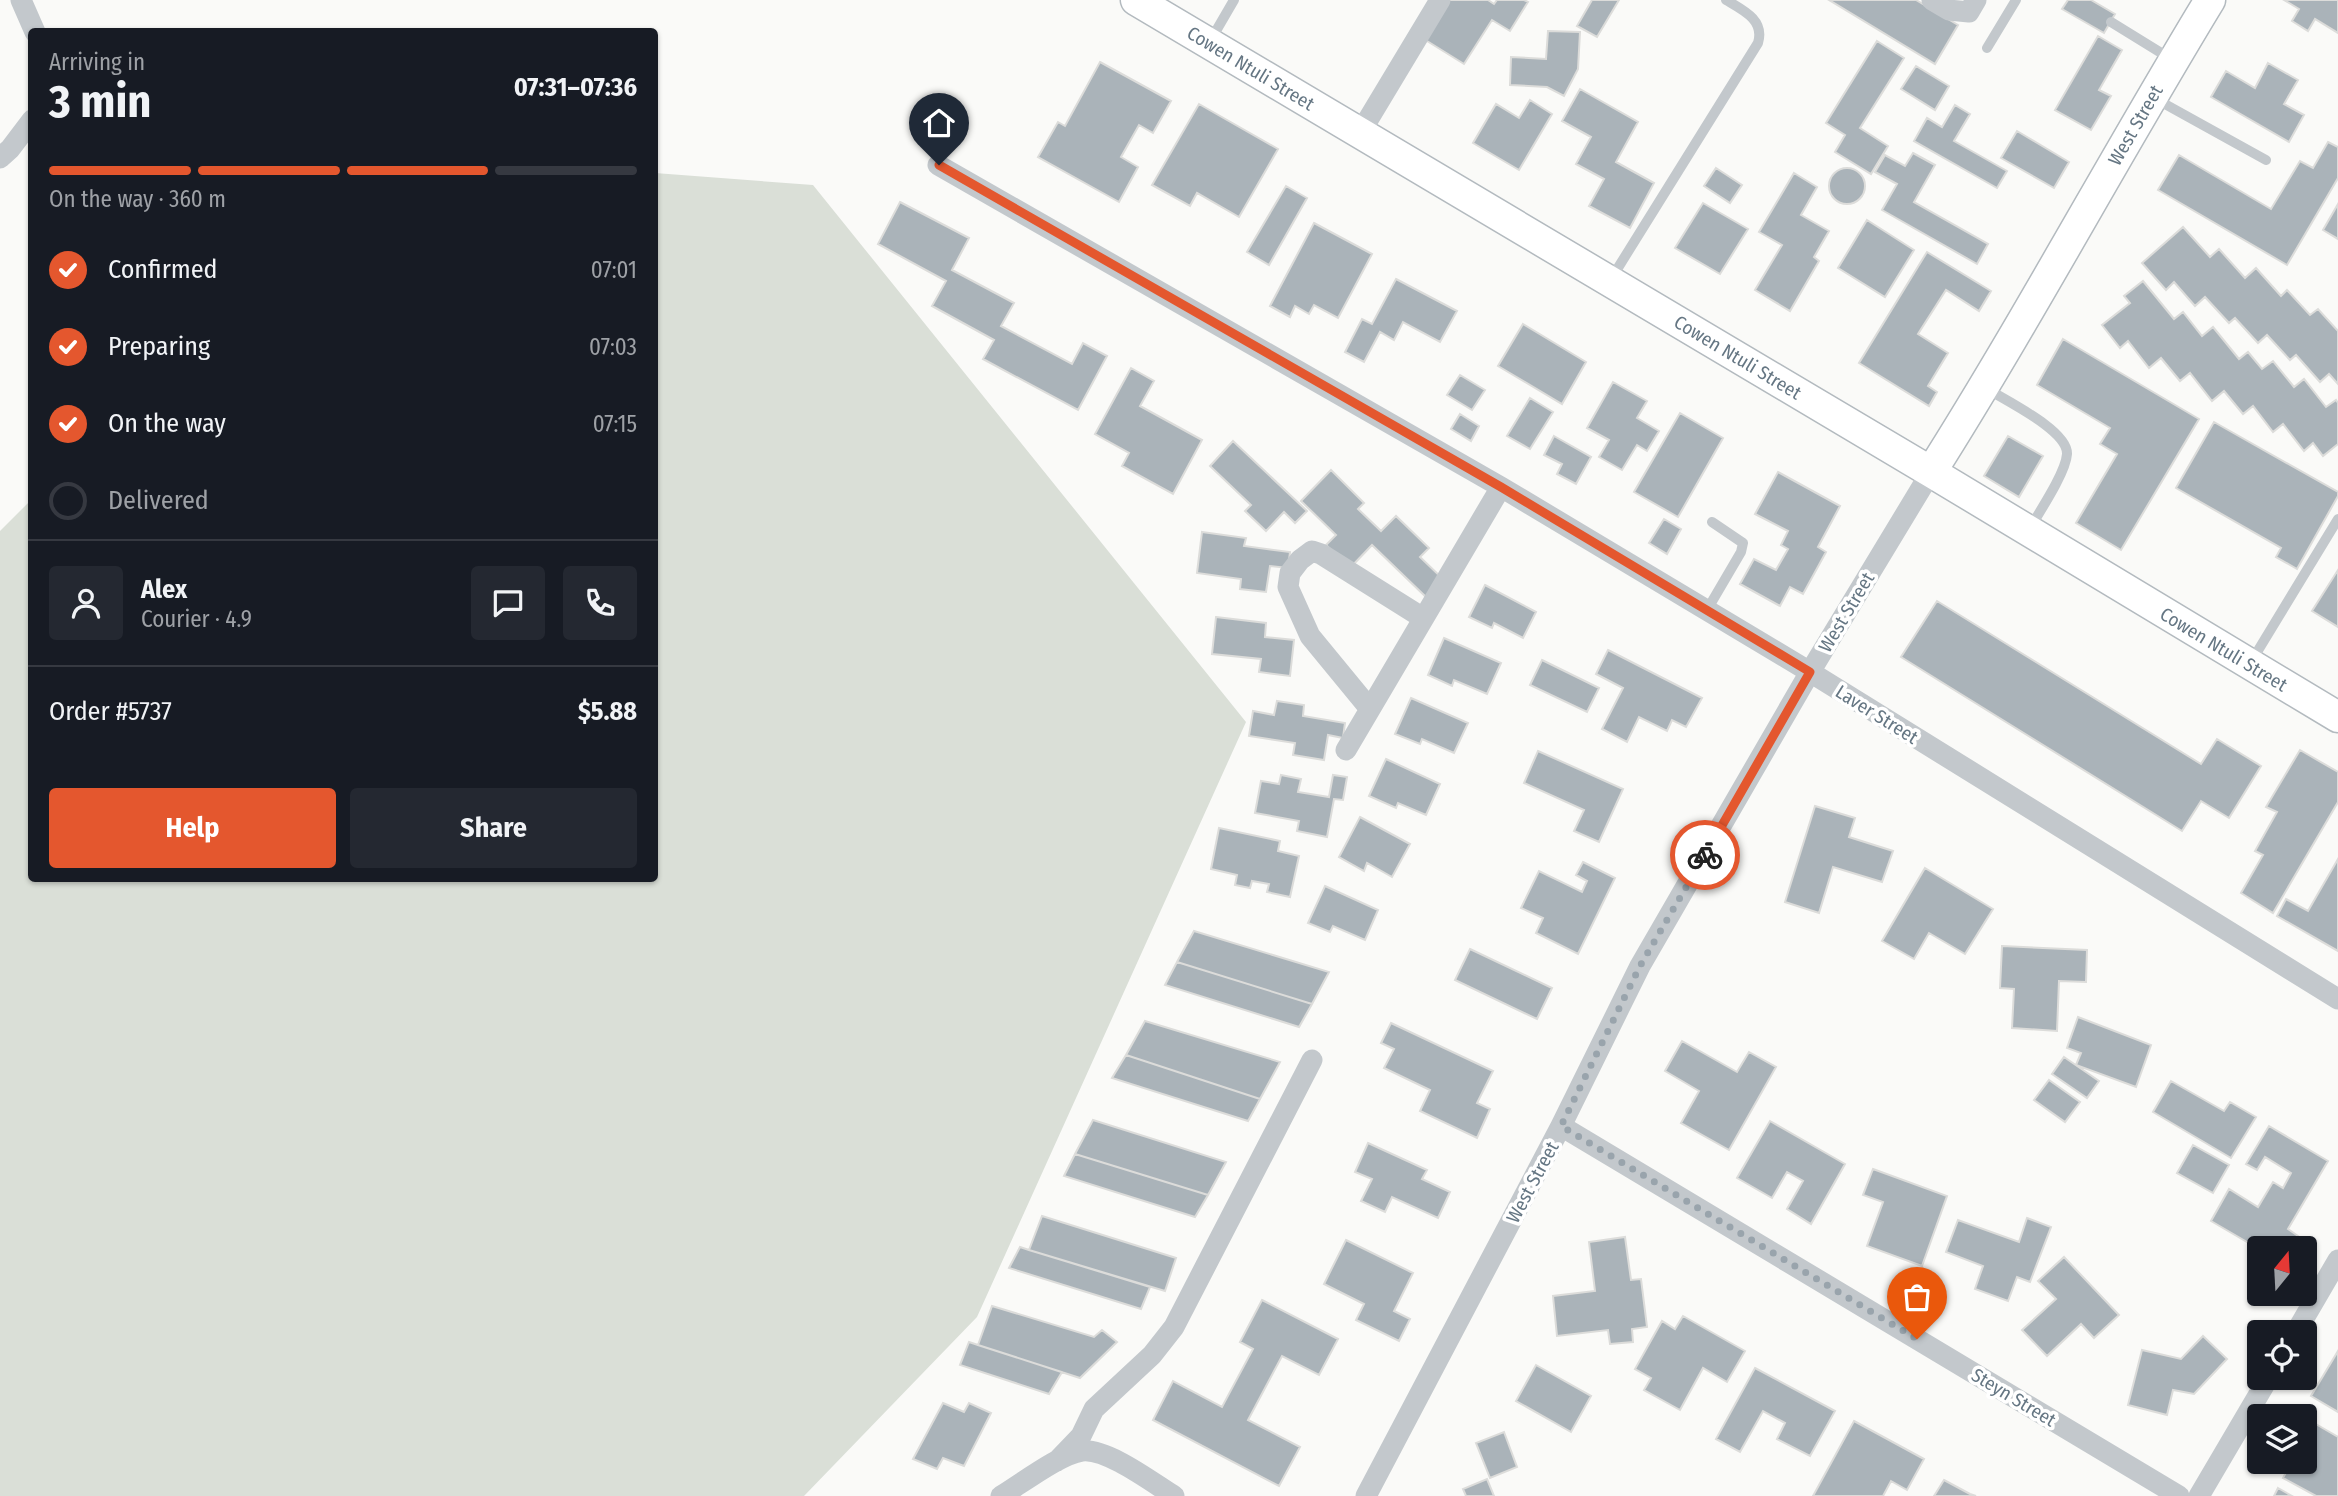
<!DOCTYPE html>
<html lang="en">
<head>
<meta charset="utf-8">
<style>
  body { margin:0; font-family:"Fira Sans Condensed",sans-serif; background:#242831; color:#f1f3f6; height:100vh; display:flex; flex-direction:column; font-size:26px; white-space:nowrap }
  * { box-sizing:border-box; margin:0 }
  p { font-size:23px; color:#9ea1a6 }
  .icon { flex:none; width:38px; height:38px; fill:none; stroke:currentColor; stroke-width:2; stroke-linecap:round; stroke-linejoin:round }
  .map { position:relative; flex:1; overflow:hidden }
  .sheet { position:absolute; left:28px; top:28px; width:630px; height:854px; display:flex; flex-direction:column; background:#171b24; border-radius:7px; box-shadow:0 2px 5px #0004 }
  .sheet>* { flex:none }
  .needle { width:46px; rotate:18deg }
  .controls { position:absolute; left:2247px; top:1236px; display:grid; gap:14px }
  .controls a { display:grid; place-items:center; width:70px; height:70px; border-radius:7px; background:#171b24; box-shadow:0 2px 5px #0004; font-size:35px }
  .pin { position:absolute; display:grid; place-items:center; width:60px; height:60px; color:#fff; margin:-72px -30px; border-radius:50% 50% 50% 0; rotate:-45deg; box-shadow:0 0 7px #0007 }
  .pin .icon { rotate:45deg }
  .courier { position:absolute; display:grid; place-items:center; width:70px; height:70px; margin:-35px; border:5px solid #e4572e; border-radius:50%; background:#fff; color:#222; box-shadow:0 2px 9px #0007 }
  .headline em { font-style:normal; font-weight:700 }
  .headline div { display:flex; flex-direction:column-reverse }
  .headline { display:flex; align-items:center; justify-content:space-between; height:119px; padding:0 21px }
  h1 { font-size:46px; font-weight:700; line-height:52px }
  .bar { display:grid; grid-template-columns:repeat(4,1fr); gap:10px 7px; align-content:center; height:84px; padding:0 21px }
  .bar i { height:9px; border-radius:5px; background:#363941 }
  .bar .on { background:#e4572e }
  .bar p { grid-column:span 4 }
  .line { display:flex; align-items:center; gap:18px; padding:0 21px; border-top:2px solid #363941 }
  .line div { flex:1 }
  .round { display:grid; place-items:center; flex:none; width:74px; height:74px; border-radius:7px; background:#242831 }
  ol { padding:0 21px; list-style:none }
  li { display:flex; align-items:center; gap:21px; height:77px }
  li p { margin-inline-start:auto }
  li .icon { padding:7px; border-radius:50%; background:#e4572e; color:#fff; stroke-width:4 }
  li:last-child { color:#9ea1a6 }
  li i { width:38px; height:38px; border:4px solid #363941; border-radius:50% }
  .action { display:flex; gap:14px; margin-top:auto; padding:14px 21px }
  .action a { flex:1; height:80px; border-radius:7px; background:#e4572e; color:#fff; font-size:28px; font-weight:700; line-height:80px; text-align:center }
  .action a+a { background:#242831; color:#f1f3f6 }
  .map>svg:first-child { display:block }
  .green { fill:#dadfd7 }
  .building { fill:#aab3b9; stroke:#dcdcda; stroke-width:2 }
  .lines { fill:none; stroke-linecap:round; stroke-linejoin:round }
  .secondary-casing { stroke:#b3babf; stroke-width:33 }
  .lane { stroke:#c3c8cc; stroke-width:10 }
  .street { stroke:#c3c8cc; stroke-width:21 }
  .secondary { stroke:#fff; stroke-width:30 }
  .done { stroke:#99a4ac; stroke-width:7; stroke-dasharray:0 12.6 }
  .route { stroke:#e4572e; stroke-width:9 }
  .labels { text-anchor:middle; stroke-width:7; stroke-linejoin:round; paint-order:stroke }
  .street-label { font-size:19px; fill:#657683; stroke:#fff }
</style>
</head>
<body>
<div class="map">
<svg width="2338" height="1496" viewBox="0 0 2338 1496">
  <rect width="100%" height="100%" fill="#fafaf8"/>
  <!-- green -->
  <path class="green" d="M 655,173 L 813,185 L 1246,722 L 977,1317 L 804,1496 L 0,1496 L 0,531 L 31,500 L 32,878 L 654,878 Z"/>
  <!-- building -->
  <path class="building" d="M 1441,0 L 1488,0 L 1494,4 L 1497,0 L 1524,0 L 1528,2 L 1510,31 L 1492,20 L 1464,64 L 1419,36 Z
    M 1592,0 L 1619,0 L 1597,37 L 1577,26 Z
    M 1829,0 L 1916,0 L 1958,25 L 1935,64 Z
    M 2068,0 L 2091,0 L 2115,14 L 2104,33 L 2062,9 Z
    M 2284,0 L 2338,0 L 2338,33 L 2315,19 L 2308,31 L 2292,21 L 2299,9 Z
    M 1548,31 L 1580,32 L 1578,69 L 1564,96 L 1547,87 L 1510,85 L 1511,57 L 1546,59 Z
    M 2098,36 L 2122,50 L 2099,90 L 2111,96 L 2091,130 L 2055,110 Z
    M 1877,41 L 1904,58 L 1860,128 L 1888,146 L 1871,174 L 1835,152 L 1845,135 L 1826,123 Z
    M 1100,62 L 1171,101 L 1153,133 L 1139,125 L 1121,157 L 1138,167 L 1119,202 L 1038,157 L 1058,122 L 1065,126 Z
    M 2268,63 L 2298,80 L 2284,104 L 2304,115 L 2289,142 L 2211,97 L 2226,71 L 2255,88 Z
    M 1916,66 L 1949,86 L 1935,110 L 1901,89 Z
    M 1580,89 L 1638,122 L 1616,162 L 1654,183 L 1630,228 L 1589,206 L 1604,179 L 1576,164 L 1591,137 L 1562,121 Z
    M 1530,100 L 1552,114 L 1519,170 L 1473,143 L 1496,104 L 1519,118 Z
    M 1199,104 L 1278,149 L 1239,217 L 1197,193 L 1190,206 L 1152,185 Z
    M 1955,105 L 1970,114 L 1954,141 L 2007,171 L 1997,188 L 1914,141 L 1927,118 L 1942,127 Z
    M 2017,131 L 2069,162 L 2054,188 L 2001,158 Z
    M 2328,142 L 2338,147 L 2338,178 L 2287,265 L 2158,190 L 2179,155 L 2271,209 L 2300,161 L 2313,168 Z
    M 1913,153 L 1935,165 L 1914,202 L 1988,244 L 1977,264 L 1882,210 L 1897,184 L 1875,172 L 1885,155 L 1905,166 Z
    M1829 186a18 18 0 1 1 36 0a18 18 0 1 1-36 0Z
    M 1716,168 L 1742,185 L 1730,203 L 1704,186 Z
    M 1794,173 L 1817,187 L 1801,215 L 1829,231 L 1814,257 L 1819,261 L 1790,311 L 1755,290 L 1782,245 L 1759,232 Z
    M 1286,186 L 1307,198 L 1269,265 L 1247,252 Z
    M 900,202 L 969,238 L 952,270 L 1014,303 L 1001,326 L 1072,364 L 1083,343 L 1107,356 L 1078,410 L 983,359 L 994,340 L 932,306 L 946,281 L 878,244 Z
    M 1703,203 L 1748,229 L 1720,274 L 1675,248 Z
    M 2338,204 L 2338,239 L 2323,230 Z
    M 1867,220 L 1914,250 L 1885,297 L 1838,268 Z
    M 1314,223 L 1372,254 L 1338,318 L 1314,305 L 1309,314 L 1295,306 L 1290,317 L 1270,306 Z
    M 2183,227 L 2210,257 L 2219,249 L 2245,278 L 2256,268 L 2281,296 L 2287,290 L 2310,315 L 2318,309 L 2338,331 L 2338,384 L 2329,374 L 2320,382 L 2296,355 L 2290,360 L 2267,335 L 2258,343 L 2235,318 L 2229,323 L 2205,297 L 2195,306 L 2174,282 L 2166,290 L 2142,263 Z
    M 1927,252 L 1991,291 L 1979,311 L 1946,290 L 1918,334 L 1948,353 L 1928,386 L 1937,392 L 1929,406 L 1859,363 Z
    M 1396,279 L 1457,311 L 1440,342 L 1403,322 L 1394,340 L 1380,332 L 1364,362 L 1345,352 L 1362,319 L 1372,324 Z
    M 2143,281 L 2174,319 L 2183,312 L 2202,336 L 2213,327 L 2239,359 L 2248,352 L 2262,369 L 2273,361 L 2294,387 L 2304,379 L 2326,407 L 2336,400 L 2338,403 L 2338,444 L 2323,456 L 2313,443 L 2304,451 L 2283,424 L 2273,432 L 2253,406 L 2243,414 L 2224,391 L 2212,401 L 2190,373 L 2180,381 L 2161,358 L 2149,368 L 2128,341 L 2120,348 L 2102,325 L 2130,303 L 2124,296 Z
    M 1523,324 L 1586,362 L 1562,404 L 1498,366 Z
    M 2063,339 L 2199,419 L 2121,550 L 2076,523 L 2117,454 L 2100,444 L 2110,428 L 2037,385 Z
    M 1131,368 L 1154,381 L 1140,406 L 1202,440 L 1173,494 L 1122,466 L 1129,453 L 1095,434 Z
    M 1460,375 L 1485,390 L 1472,410 L 1447,395 Z
    M 1613,382 L 1647,401 L 1637,418 L 1659,431 L 1647,451 L 1637,445 L 1622,470 L 1599,457 L 1609,440 L 1587,428 Z
    M 1530,398 L 1553,412 L 1530,449 L 1507,436 Z
    M 1680,413 L 1723,438 L 1678,517 L 1634,492 Z
    M 1460,414 L 1479,426 L 1471,441 L 1451,429 Z
    M 2214,422 L 2338,492 L 2338,496 L 2297,569 L 2276,557 L 2281,548 L 2176,488 Z
    M 1554,436 L 1591,457 L 1576,484 L 1557,474 L 1562,464 L 1544,455 Z
    M 2008,436 L 2043,456 L 2019,497 L 1984,476 Z
    M 1233,441 L 1307,511 L 1295,523 L 1284,512 L 1266,531 L 1245,511 L 1251,505 L 1210,466 Z
    M 1331,470 L 1364,503 L 1358,509 L 1381,531 L 1396,516 L 1429,548 L 1420,557 L 1444,580 L 1427,598 L 1372,545 L 1350,568 L 1326,545 L 1336,535 L 1301,501 Z
    M 1778,472 L 1840,506 L 1818,547 L 1826,552 L 1803,594 L 1790,587 L 1780,606 L 1740,584 L 1754,559 L 1776,570 L 1788,549 L 1781,545 L 1788,531 L 1755,514 Z
    M 1664,519 L 1681,529 L 1667,554 L 1649,543 Z
    M 1202,532 L 1246,538 L 1244,546 L 1290,552 L 1288,568 L 1270,566 L 1266,592 L 1240,589 L 1241,579 L 1197,573 Z
    M 2338,570 L 2338,627 L 2312,611 Z
    M 1485,585 L 1536,612 L 1523,638 L 1494,623 L 1492,628 L 1469,617 Z
    M 1937,601 L 2201,764 L 2217,739 L 2261,766 L 2229,818 L 2201,801 L 2182,831 L 1901,657 Z
    M 1216,617 L 1266,623 L 1265,637 L 1294,640 L 1290,676 L 1259,672 L 1261,659 L 1212,654 Z
    M 1444,638 L 1501,663 L 1487,694 L 1454,680 L 1452,686 L 1428,675 Z
    M 1608,650 L 1702,698 L 1686,727 L 1672,720 L 1667,731 L 1639,717 L 1627,742 L 1602,729 L 1623,688 L 1596,674 Z
    M 1542,660 L 1599,688 L 1587,712 L 1530,685 Z
    M 1411,698 L 1468,723 L 1454,753 L 1422,739 L 1420,744 L 1395,734 Z
    M 1277,701 L 1304,705 L 1303,716 L 1345,723 L 1343,738 L 1328,735 L 1324,760 L 1293,755 L 1295,743 L 1249,736 L 1253,711 L 1274,715 Z
    M 2300,750 L 2338,772 L 2338,802 L 2273,913 L 2241,893 L 2263,855 L 2255,851 L 2277,812 L 2266,807 Z
    M 1538,751 L 1623,789 L 1599,842 L 1574,831 L 1584,810 L 1524,783 Z
    M 1386,759 L 1440,784 L 1426,815 L 1398,803 L 1396,808 L 1369,796 Z
    M 1281,775 L 1301,779 L 1298,792 L 1329,797 L 1333,775 L 1347,777 L 1343,800 L 1334,799 L 1327,837 L 1297,831 L 1299,821 L 1255,813 L 1261,781 L 1279,784 Z
    M 1815,806 L 1855,818 L 1849,837 L 1893,851 L 1882,882 L 1833,867 L 1819,913 L 1785,902 Z
    M 1360,817 L 1410,844 L 1392,877 L 1367,863 L 1364,871 L 1339,857 Z
    M 1219,828 L 1280,841 L 1278,851 L 1299,856 L 1290,897 L 1267,892 L 1269,884 L 1252,881 L 1250,888 L 1235,885 L 1237,875 L 1211,869 Z
    M 2338,859 L 2338,951 L 2277,916 L 2286,899 L 2308,911 Z
    M 1583,862 L 1615,878 L 1578,954 L 1536,933 L 1543,918 L 1521,908 L 1539,871 L 1582,892 L 1587,881 L 1576,875 Z
    M 1925,868 L 1993,909 L 1965,954 L 1929,933 L 1914,959 L 1882,941 Z
    M 1325,886 L 1378,910 L 1365,940 L 1333,926 L 1330,932 L 1308,923 Z
    M 1194,931 L 1329,972 L 1312,1004 L 1177,962 Z
    M 2002,946 L 2087,950 L 2086,982 L 2059,981 L 2057,1031 L 2012,1028 L 2014,989 L 2000,988 Z
    M 1470,949 L 1552,988 L 1537,1019 L 1455,980 Z
    M 1177,962 L 1312,1004 L 1299,1027 L 1165,985 Z
    M 2078,1017 L 2151,1045 L 2136,1087 L 2076,1065 L 2081,1053 L 2067,1048 Z
    M 1145,1021 L 1280,1062 L 1260,1099 L 1126,1055 Z
    M 1391,1023 L 1493,1071 L 1477,1103 L 1490,1109 L 1477,1138 L 1420,1111 L 1430,1090 L 1384,1068 L 1394,1049 L 1381,1043 Z
    M 1682,1041 L 1737,1072 L 1749,1052 L 1776,1067 L 1729,1150 L 1681,1123 L 1699,1091 L 1665,1071 Z
    M 1126,1055 L 1260,1099 L 1248,1121 L 1112,1078 Z
    M 2064,1057 L 2099,1081 L 2087,1098 L 2052,1074 Z
    M 2049,1080 L 2080,1102 L 2065,1122 L 2034,1100 Z
    M 2171,1081 L 2224,1111 L 2230,1102 L 2256,1117 L 2231,1158 L 2153,1112 Z
    M 1093,1120 L 1226,1162 L 1208,1195 L 1075,1154 Z
    M 1770,1121 L 1845,1164 L 1811,1224 L 1787,1209 L 1803,1181 L 1787,1172 L 1772,1198 L 1737,1178 Z
    M 2269,1126 L 2328,1161 L 2288,1229 L 2298,1236 L 2291,1248 L 2259,1249 L 2211,1221 L 2229,1189 L 2258,1207 L 2273,1182 L 2283,1188 L 2291,1173 L 2265,1157 L 2257,1170 L 2246,1164 Z
    M 1368,1143 L 1427,1170 L 1422,1179 L 1450,1192 L 1438,1218 L 1392,1197 L 1385,1212 L 1361,1201 L 1372,1179 L 1355,1172 Z
    M 2193,1145 L 2229,1165 L 2213,1193 L 2177,1173 Z
    M 1075,1154 L 1208,1195 L 1195,1217 L 1064,1176 Z
    M 1873,1169 L 1947,1196 L 1922,1266 L 1867,1246 L 1883,1202 L 1863,1195 Z
    M 1042,1216 L 1176,1258 L 1165,1291 L 1029,1250 Z
    M 2027,1218 L 2051,1227 L 2030,1282 L 2017,1277 L 2008,1301 L 1975,1289 L 1983,1266 L 1946,1252 L 1958,1220 L 2019,1242 Z
    M 1625,1237 L 1631,1280 L 1641,1279 L 1647,1327 L 1632,1329 L 1633,1342 L 1610,1344 L 1608,1330 L 1557,1336 L 1553,1296 L 1595,1291 L 1589,1242 Z
    M 1346,1240 L 1413,1273 L 1394,1311 L 1410,1319 L 1399,1341 L 1356,1320 L 1364,1304 L 1324,1284 Z
    M 1020,1247 L 1029,1250 L 1150,1287 L 1141,1309 L 1009,1268 Z
    M 2064,1257 L 2119,1315 L 2094,1338 L 2081,1324 L 2047,1356 L 2022,1330 L 2056,1299 L 2038,1281 Z
    M 1262,1300 L 1338,1339 L 1319,1375 L 1282,1356 L 1248,1420 L 1300,1447 L 1279,1486 L 1153,1420 L 1173,1381 L 1222,1407 L 1253,1349 L 1240,1342 Z
    M 992,1306 L 1094,1337 L 1102,1330 L 1117,1342 L 1080,1378 L 978,1345 Z
    M 1683,1316 L 1745,1351 L 1727,1382 L 1703,1368 L 1680,1410 L 1644,1390 L 1651,1378 L 1635,1369 L 1662,1321 L 1675,1329 Z
    M 2203,1336 L 2227,1359 L 2194,1394 L 2173,1390 L 2167,1415 L 2128,1405 L 2142,1350 L 2181,1359 Z
    M 969,1342 L 978,1345 L 1062,1372 L 1049,1394 L 960,1365 Z
    M 2338,1351 L 2338,1412 L 2311,1396 Z
    M 1536,1365 L 1591,1396 L 1571,1432 L 1516,1401 Z
    M 1755,1368 L 1835,1411 L 1810,1456 L 1777,1439 L 1785,1423 L 1763,1411 L 1740,1452 L 1716,1439 Z
    M 943,1403 L 964,1412 L 969,1403 L 991,1413 L 964,1466 L 943,1458 L 937,1469 L 913,1459 Z
    M 1854,1421 L 1924,1459 L 1907,1490 L 1891,1481 L 1883,1496 L 1813,1496 Z
    M 2314,1423 L 2338,1437 L 2338,1496 L 2316,1496 L 2283,1478 L 2292,1461 L 2305,1461 L 2305,1440 Z
    M 1504,1432 L 1517,1467 L 1490,1478 L 1476,1443 Z
    M 1487,1479 L 1494,1496 L 1466,1496 L 1463,1489 Z
    M 1944,1480 L 1970,1494 L 1976,1496 L 1934,1496 Z
    M 2278,1488 L 2292,1496 L 2274,1496 Z"/>
  <g class="lines">
    <!-- secondary casing -->
    <g class="secondary-casing">
      <path id="secondary" d="M 1136,0 L 1931,472 L 2338,717
        M 1931,472 C 2029,317 2115,156 2210,0"/>
    </g>
    <!-- lane -->
    <path class="lane" d="M 2111,22 L 2171,59
      M 1209,43 L 1234,0
      M 1987,48 L 2016,0
      M 2154,98 L 2266,160
      M 1611,279 L 1758,43 C 1765,20 1743,10 1726,0
      M 1984,387 C 2004,400 2068,430 2067,454 C 2066,472 2040,511 2030,528
      M 1707,610 L 1741,552 L 1743,543 L 1712,522
      M 2251,662 L 2338,519"/>
    <!-- street -->
    <path class="street" d="M 21,0 L 35,32
      M 1932,0 L 1949,10 L 1969,12 L 1976,0
      M 1360,133 L 1440,0
      M 0,158 L 10,149 L 32,120
      M 938,165 L 1501,487 L 1810,672 L 2338,999
      M 1370,709 L 1310,636 L 1288,587 L 1290,573 L 1300,560 L 1312,551 L 1321,554 L 1423,618
      M 1346,750 L 1501,487
      M 1561,1126 L 2179,1496
      M 2296,1332 L 2338,1260
      M 1057,1461 L 1081,1436 L 1094,1409 L 1152,1355 L 1174,1327 L 1312,1060
      M 1001,1496 C 1021,1484 1060,1454 1082,1451 C 1107,1448 1153,1483 1174,1496
      M 1366,1496 L 1561,1126 L 1640,966 L 1810,672 L 1931,472
      M 2199,1496 L 2269,1377"/>
    <!-- secondary -->
    <use href="#secondary" class="secondary"/>
  </g>
  <g class="lines">
    <!-- done -->
    <path class="done" d="M 1705,855 L 1640,966 L 1561,1126 L 1917,1339"/>
    <!-- route -->
    <path class="route" d="M 939,165 L 1501,487 L 1810,672 L 1705,855"/>
  </g>
  <g class="labels">
    <!-- street labels -->
    <g class="street-label">
      <text transform="translate(1251 68) rotate(31)" y="7">Cowen Ntuli Street</text>
      <text transform="translate(2135 125) rotate(-60)" y="7">West Street</text>
      <text transform="translate(1738 357) rotate(31)" y="7">Cowen Ntuli Street</text>
      <text transform="translate(1846 612) rotate(-59)" y="7">West Street</text>
      <text transform="translate(2224 649) rotate(31)" y="7">Cowen Ntuli Street</text>
      <text transform="translate(1877 714) rotate(32)" y="7">Laver Street</text>
      <text transform="translate(1532 1182) rotate(-62)" y="7">West Street</text>
      <text transform="translate(2014 1397) rotate(31)" y="7">Steyn Street</text>
    </g>
  </g>
</svg>
<div class="controls">
<a><svg class="needle" viewBox="-14 -14 28 28"><path d="M0-13l5 13h-10z" fill="#e53935"/><path d="M0 13l5-13h-10z" fill="#9ea1a6"/></svg></a>
<a><svg class="icon" aria-label="locate" viewBox="0 0 24 24"><circle cx="12" cy="12" r="6"/><path d="M12 2v4M12 18v4M2 12h4M18 12h4"/></svg></a>
<a><svg class="icon" aria-label="layers" viewBox="0 0 24 24"><path d="M12 4l9 5-9 5-9-5zM3 14l9 5 9-5"/></svg></a>
</div>
<div class="pin" style="left:1917px;top:1339px;background:#ea580c"><svg class="icon" aria-label="bag" viewBox="0 0 24 24"><path d="M5 8h14l-1 12H6zM9 8a3 3 0 0 1 6 0"/></svg></div>
<div class="pin" style="left:939px;top:165px;background:#1f2937"><svg class="icon" aria-label="home" viewBox="0 0 24 24"><path d="M3 11l9-7 9 7M6 9v11h12V9"/></svg></div>
<div class="courier" style="left:1705px;top:855px"><svg class="icon" aria-label="bike" viewBox="0 0 24 24"><circle cx="6" cy="16" r="4"/><circle cx="18" cy="16" r="4"/><path d="M6 16l4-8h5l3 8M10 8l3 8H6M13 5h3"/></svg></div>
<section class="sheet">
<div class="headline"><div><h1>3 min</h1><p>Arriving in</p></div><em>07:31–07:36</em></div>
<div class="bar"><i class="on"></i><i class="on"></i><i class="on"></i><i></i><p>On the way · 360 m</p></div>
<ol>
<li><svg class="icon" aria-label="check" viewBox="0 0 24 24"><path d="M5 12l5 5 9-10"/></svg>Confirmed<p>07:01</p></li>
<li><svg class="icon" aria-label="check" viewBox="0 0 24 24"><path d="M5 12l5 5 9-10"/></svg>Preparing<p>07:03</p></li>
<li><svg class="icon" aria-label="check" viewBox="0 0 24 24"><path d="M5 12l5 5 9-10"/></svg>On the way<p>07:15</p></li>
<li><i></i>Delivered</li>
</ol>
<div class="line" style="height:126px"><a class="round"><svg class="icon" aria-label="person" viewBox="0 0 24 24"><circle cx="12" cy="8" r="4"/><path d="M4 21q1-7 8-7t8 7"/></svg></a><div><b>Alex</b><p>Courier · 4.9</p></div><a class="round"><svg class="icon" aria-label="chat" viewBox="0 0 24 24"><path d="M4 5h16v11H9l-5 4z"/></svg></a><a class="round"><svg class="icon" aria-label="phone" viewBox="0 0 24 24"><path d="M5 4h4l2 5-3 2q2 4 5 5l2-3 5 2v4C11 20 4 13 5 4z"/></svg></a></div>
<div class="line" style="height:91px"><div>Order #5737</div><b>$5.88</b></div>
<div class="action"><a>Help</a><a>Share</a></div>
</section>
</div>
</body>
</html>
